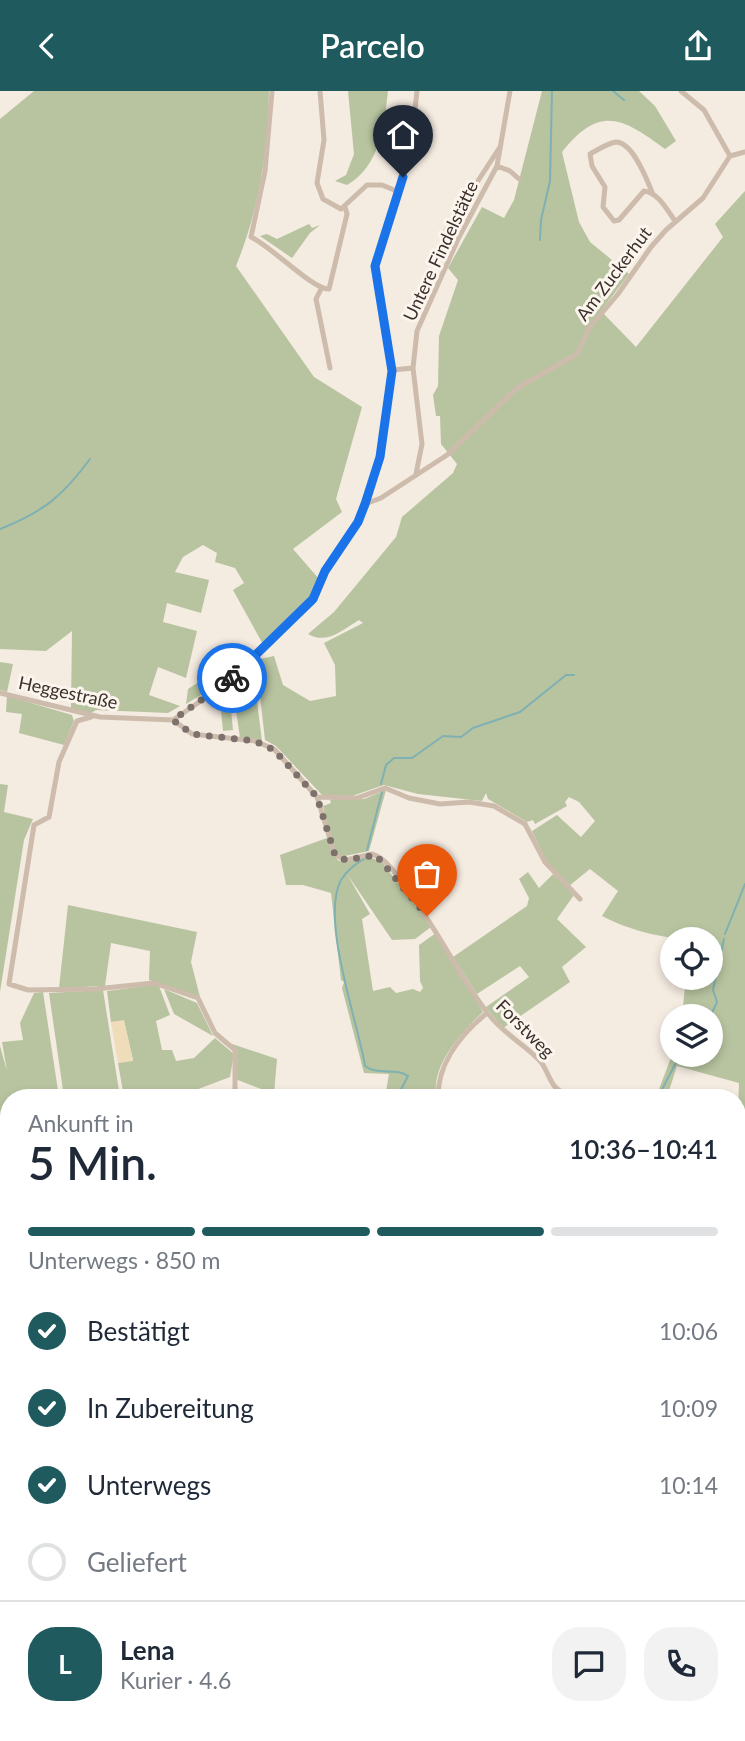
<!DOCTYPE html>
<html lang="de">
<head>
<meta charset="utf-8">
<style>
  body { margin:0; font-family:Lato,sans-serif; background:#f2f2f3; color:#1f2937; height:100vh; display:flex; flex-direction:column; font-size:26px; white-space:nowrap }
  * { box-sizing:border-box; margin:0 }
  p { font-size:23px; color:#747a83 }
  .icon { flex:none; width:38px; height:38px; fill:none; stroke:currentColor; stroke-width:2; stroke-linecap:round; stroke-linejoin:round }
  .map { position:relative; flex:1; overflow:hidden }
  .panel { position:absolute; left:0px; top:998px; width:746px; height:653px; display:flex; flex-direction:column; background:#fff; border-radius:28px 28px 0 0; box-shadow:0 4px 10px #0003 }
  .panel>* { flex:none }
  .buttons { position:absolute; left:660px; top:836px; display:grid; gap:14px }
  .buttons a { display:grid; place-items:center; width:63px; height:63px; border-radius:50%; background:#fff; box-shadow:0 4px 10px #0003; font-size:35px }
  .pin { position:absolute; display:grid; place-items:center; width:60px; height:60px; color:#fff; margin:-72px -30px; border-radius:50% 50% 50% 0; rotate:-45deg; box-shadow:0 0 7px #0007 }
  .pin .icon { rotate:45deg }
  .courier { position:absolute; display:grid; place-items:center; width:70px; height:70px; margin:-35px; border:5px solid #1a73e8; border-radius:50%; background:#fff; color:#222; box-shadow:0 2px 9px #0007 }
  .head em { font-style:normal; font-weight:600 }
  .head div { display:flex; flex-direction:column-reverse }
  .head { display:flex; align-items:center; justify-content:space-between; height:119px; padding:0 28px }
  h1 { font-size:46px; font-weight:600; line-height:52px }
  .bar { display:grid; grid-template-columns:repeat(4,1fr); gap:10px 7px; align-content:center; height:84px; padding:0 28px }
  .bar i { height:9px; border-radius:5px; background:#e0e1e3 }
  .bar .active { background:#1f5a5e }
  .bar p { grid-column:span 4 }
  .line { display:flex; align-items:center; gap:18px; padding:0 28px; border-top:2px solid #e0e1e3 }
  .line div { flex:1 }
  .round { display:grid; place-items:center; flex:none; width:74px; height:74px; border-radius:28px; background:#f2f2f3 }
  ol { padding:0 28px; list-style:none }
  li { display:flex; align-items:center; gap:21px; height:77px }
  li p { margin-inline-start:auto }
  li .icon { padding:7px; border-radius:50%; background:#1f5a5e; color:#fff; stroke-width:4 }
  li:last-child { color:#747a83 }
  li i { width:38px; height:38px; border:4px solid #e0e1e3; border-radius:50% }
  header { display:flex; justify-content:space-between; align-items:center; height:91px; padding:0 28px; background:#1f5a5e; color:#fff; font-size:32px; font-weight:600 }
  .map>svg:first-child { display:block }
  .green { fill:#b8c4a0 }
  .sand { fill:#efdcb8 }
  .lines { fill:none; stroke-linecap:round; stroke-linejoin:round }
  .stream { stroke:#7fb0b2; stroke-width:2 }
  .minor { stroke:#cdbbac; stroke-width:5 }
  .done { stroke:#7c716b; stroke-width:7; stroke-dasharray:0 12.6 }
  .route { stroke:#1a73e8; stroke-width:9 }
  .labels { text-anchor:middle; stroke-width:6; stroke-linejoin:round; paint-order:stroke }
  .street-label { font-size:18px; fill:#3b302b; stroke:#fbf5ee }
</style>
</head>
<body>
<header><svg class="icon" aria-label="back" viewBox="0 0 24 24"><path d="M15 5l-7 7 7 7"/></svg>Parcelo<svg class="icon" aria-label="share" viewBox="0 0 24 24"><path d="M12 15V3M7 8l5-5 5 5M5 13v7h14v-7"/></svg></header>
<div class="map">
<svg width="745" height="1650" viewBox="0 0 745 1650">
  <rect width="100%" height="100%" fill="#f4ebe1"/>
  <!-- green -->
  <path class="green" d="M 34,0 L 269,0 C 268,60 259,119 236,175 L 314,286 L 362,316 L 336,408 L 342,421 L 293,458 L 319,488 L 309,510 L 264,555 L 233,499 L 244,492 L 235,477 L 215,471 L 217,462 L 203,454 L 183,466 L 175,481 L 209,489 L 201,522 L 167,512 L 163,531 L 197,540 L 186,587 L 158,576 L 149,604 L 180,615 L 168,622 L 96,619 L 91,622 L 71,617 L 72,540 L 46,560 L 0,558 L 0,28 Z
    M 348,0 L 388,0 C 384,35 380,75 347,94 L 335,90 L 346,84 L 354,63 Z
    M 542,0 L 639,0 L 655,15 L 676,50 L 665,58 C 623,27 600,13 562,61 L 579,131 L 590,151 L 629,183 L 601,220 L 636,256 L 723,146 L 715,133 L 745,100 L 745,1049 L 737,1048 L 739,992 L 677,975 L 667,1006 L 656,1006 L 672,964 L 710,964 L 710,926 L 682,926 L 685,895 L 699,895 L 700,887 L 710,887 L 710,849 C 672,849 637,843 602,825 L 618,800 L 590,778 L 569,795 L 547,771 L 532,740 L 557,724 L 581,746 L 595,730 L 579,711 L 569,706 L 565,711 L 567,715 L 535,733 L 533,729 L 527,731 L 488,708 L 486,702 L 482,710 L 418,703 L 384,694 L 352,705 L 322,704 L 276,655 L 265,649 L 256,569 L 274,565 L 283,594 L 310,610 L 336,605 L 335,574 L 324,552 L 363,532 L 359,529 C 342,539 327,554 308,543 L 334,521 L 396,446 L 402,426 L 453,382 L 457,373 L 441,353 L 440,325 L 436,325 L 433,304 L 438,295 L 439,245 L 458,189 L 448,177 L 482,116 L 504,127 L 514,109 Z
    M 309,133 L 312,137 L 320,134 L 310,142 L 292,167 L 260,145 L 267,143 L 277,148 Z
    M 0,571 L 13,573 L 7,601 L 0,599 Z
    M 213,582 L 221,592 L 186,613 L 188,598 Z
    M 255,595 L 262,650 L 240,647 L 236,619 L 240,617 L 235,610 Z
    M 7,605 L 72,624 L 74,630 L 64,654 L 19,642 L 22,623 L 6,621 Z
    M 231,619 L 233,639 L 223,640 L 221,620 Z
    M 0,693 L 8,694 L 4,721 L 33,728 L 24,749 L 0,901 Z
    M 386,699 L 369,760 L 340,766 L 333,756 L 323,715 L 331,712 L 330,709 L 364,708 Z
    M 327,747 L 334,765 L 339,770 L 367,765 L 382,771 L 431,836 L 415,848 L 392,849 L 347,783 L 370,823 L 362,828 L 373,900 L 390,896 L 396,902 L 413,898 L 420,901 L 423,897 L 420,890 L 419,854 L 436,842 L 483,921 C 460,943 432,973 436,1006 L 385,1006 L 389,983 L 364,982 L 342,897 L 344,891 L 341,889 L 331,802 L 303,794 L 286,794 L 280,764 Z
    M 528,781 L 539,797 L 553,783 L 574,804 L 557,828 L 586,856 L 562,876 L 570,891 L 503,937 L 486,916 L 529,886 L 520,875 L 477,903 L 453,866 L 527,815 L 529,807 L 519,788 Z
    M 68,814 L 197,841 L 191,871 L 200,906 L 149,889 L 150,860 L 111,852 L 105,895 L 59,897 Z
    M 153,894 L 159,895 L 170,924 L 156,930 L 162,959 L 172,959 L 176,970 L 194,967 L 215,947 L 234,963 L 230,986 L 177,1006 L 124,1006 L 118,972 L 133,969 L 124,930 L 111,931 L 107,900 Z
    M 164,898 L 197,912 L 213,945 L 174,923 Z
    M 103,899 L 120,1006 L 64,1006 L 49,902 Z
    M 43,901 L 59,1006 L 9,1006 L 9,1148 L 0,1144 L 0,955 L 7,980 L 2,951 L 23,949 L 20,932 L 34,902 Z
    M 232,953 L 277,968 L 274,1003 L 235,988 Z
    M 737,1053 L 745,1055 L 745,1110 L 737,1108 Z
    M 745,1318 L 745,1346 L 737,1351 L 737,1322 Z
    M 9,1383 L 9,1433 L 0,1431 L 0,1384 Z
    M 737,1583 L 745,1585 L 745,1624 L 737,1622 Z
    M 60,1642 L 77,1642 L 81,1650 L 49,1650 Z
    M 209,1642 L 301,1642 L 306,1647 L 303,1650 L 199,1650 Z
    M 309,1642 L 348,1642 L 336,1650 L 312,1650 Z
    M 641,1642 L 685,1642 L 680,1650 L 633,1650 Z"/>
  <!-- sand -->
  <path class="sand" d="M 124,929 L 133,970 L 118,972 L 111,931 Z"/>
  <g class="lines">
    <!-- stream -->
    <path class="stream" d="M 613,0 L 624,9
      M 540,149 L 541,129 L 550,90 L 552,0
      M 0,438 C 43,421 62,406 90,368
      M 381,693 L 386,674 L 394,667 L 412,667 L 443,645 L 461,646 L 473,637 L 520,621 L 566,584 L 574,584
      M 367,759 L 382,701
      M 365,767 C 356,773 347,779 341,789 C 320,828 358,931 365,975 C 378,985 395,976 408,985 L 397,1006
      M 725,843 L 745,793
      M 710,926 L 717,911 L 713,899 L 724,848
      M 658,1006 L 680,964
      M 737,1106 L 745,1108
      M 269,1650 L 278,1642"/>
    <!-- minor -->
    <path class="minor" d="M 272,0 L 265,80 L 251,146 C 271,155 313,199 329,198 L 347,123 L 345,116
      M 320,0 L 324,49 L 317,92 L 323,108 L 341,118 L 367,94 L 382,94 L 399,101
      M 681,0 L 704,19 L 730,65
      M 497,75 L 510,80 L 519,88
      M 652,101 C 647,89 633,51 616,51 C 608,52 597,59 590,63 L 592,75 L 605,96 L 603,116 L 614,130 L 619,129 L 644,100 C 659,102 667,119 675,130
      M 459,146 L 446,139 L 500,56
      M 321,198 L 316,208 L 330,277
      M 392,279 L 413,277
      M 416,383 L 422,353 L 413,277 L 417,240 L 459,146 L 497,75 L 510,0
      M 365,413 L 381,407 L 447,364 L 517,297 L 577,263 L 590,236 L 618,203 L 651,156 L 666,139 L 703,107 L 730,65 L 745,61
      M 0,602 L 100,626 L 173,629 L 227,592 L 313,508 L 329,472 L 358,431 L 380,366 L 392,279 L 375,175 L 399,101 L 413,37 L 417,0
      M 91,626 L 77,630 L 59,671 L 49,726 L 34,734 L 9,893 L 28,899 L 95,898 L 154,892 L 198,907 L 215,942 L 235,959 L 235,1004
      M 173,629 L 192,643 L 255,650 L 274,658 L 317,706 L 335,764 L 346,769 L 372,763 C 389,768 401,791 411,805 C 441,843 460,888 490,925 C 505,944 526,954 541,971 C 548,980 551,997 562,1001 C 579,1008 601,1000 620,1006
      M 317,706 L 357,707 L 385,697 L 409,707 L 440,713 L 469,711 L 494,715 L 525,733 L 545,771 L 580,808
      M 438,1006 C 438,972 461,943 487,922
      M 737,1051 L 745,1052
      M 0,1146 L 9,1149
      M 0,1168 L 9,1180
      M 0,1482 L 0,1505
      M 0,1512 L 9,1518
      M 0,1557 L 9,1550
      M 0,1612 L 9,1608
      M 135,1642 L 139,1650
      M 306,1642 L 312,1647 L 308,1650
      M 596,1642 L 605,1650
      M 39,1650 L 56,1642
      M 140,1650 L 156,1642"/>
  </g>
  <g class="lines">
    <!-- done -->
    <path class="done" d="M 232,587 L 173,629 L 192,643 L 255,650 L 274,659 L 317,706 L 335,764 L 346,769 L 376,764 L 427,825"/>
    <!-- route -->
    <path class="route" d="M 232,587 L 313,508 L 325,480 L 358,431 L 365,413 L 380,366 L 392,280 L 375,175 L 403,86"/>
  </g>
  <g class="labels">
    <!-- street labels -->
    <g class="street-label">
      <text transform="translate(441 160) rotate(-65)" y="6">Untere Findelstätte</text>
      <text transform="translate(614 183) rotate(-53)" y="6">Am Zuckerhut</text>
      <text transform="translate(68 602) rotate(12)" y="6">Heggestraße</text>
      <text transform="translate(525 938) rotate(45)" y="6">Forstweg</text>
    </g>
  </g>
</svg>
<div class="buttons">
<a><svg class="icon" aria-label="locate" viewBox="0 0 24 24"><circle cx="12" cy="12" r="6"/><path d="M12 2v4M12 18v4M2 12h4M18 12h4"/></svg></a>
<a><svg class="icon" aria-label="layers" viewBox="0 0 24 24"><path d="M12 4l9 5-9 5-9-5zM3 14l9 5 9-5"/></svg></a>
</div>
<div class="pin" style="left:427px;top:825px;background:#ea580c"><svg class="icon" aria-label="bag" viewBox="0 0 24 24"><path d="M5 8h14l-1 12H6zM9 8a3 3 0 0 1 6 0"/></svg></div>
<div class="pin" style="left:403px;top:86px;background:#1f2937"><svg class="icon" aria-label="home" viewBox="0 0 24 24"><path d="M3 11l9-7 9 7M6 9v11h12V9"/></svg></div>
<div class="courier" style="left:232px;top:587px"><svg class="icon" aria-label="bike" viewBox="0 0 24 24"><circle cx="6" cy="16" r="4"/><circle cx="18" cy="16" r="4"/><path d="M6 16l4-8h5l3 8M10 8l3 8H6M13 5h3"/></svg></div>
<section class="panel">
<div class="head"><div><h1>5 Min.</h1><p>Ankunft in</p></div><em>10:36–10:41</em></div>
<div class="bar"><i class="active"></i><i class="active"></i><i class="active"></i><i></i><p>Unterwegs · 850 m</p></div>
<ol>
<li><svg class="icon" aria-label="check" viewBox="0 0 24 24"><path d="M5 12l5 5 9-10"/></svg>Bestätigt<p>10:06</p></li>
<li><svg class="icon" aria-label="check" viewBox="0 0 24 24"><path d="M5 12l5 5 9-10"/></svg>In Zubereitung<p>10:09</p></li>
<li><svg class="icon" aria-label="check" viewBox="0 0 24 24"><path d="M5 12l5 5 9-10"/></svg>Unterwegs<p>10:14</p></li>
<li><i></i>Geliefert</li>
</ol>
<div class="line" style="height:126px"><b class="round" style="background:#1f5a5e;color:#fff">L</b><div><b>Lena</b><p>Kurier · 4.6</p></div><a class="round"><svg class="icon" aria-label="chat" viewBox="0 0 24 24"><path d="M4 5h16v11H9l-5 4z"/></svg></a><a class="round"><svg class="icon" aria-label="phone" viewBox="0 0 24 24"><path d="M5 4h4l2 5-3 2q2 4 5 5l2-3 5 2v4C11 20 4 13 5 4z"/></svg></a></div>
</section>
</div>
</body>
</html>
